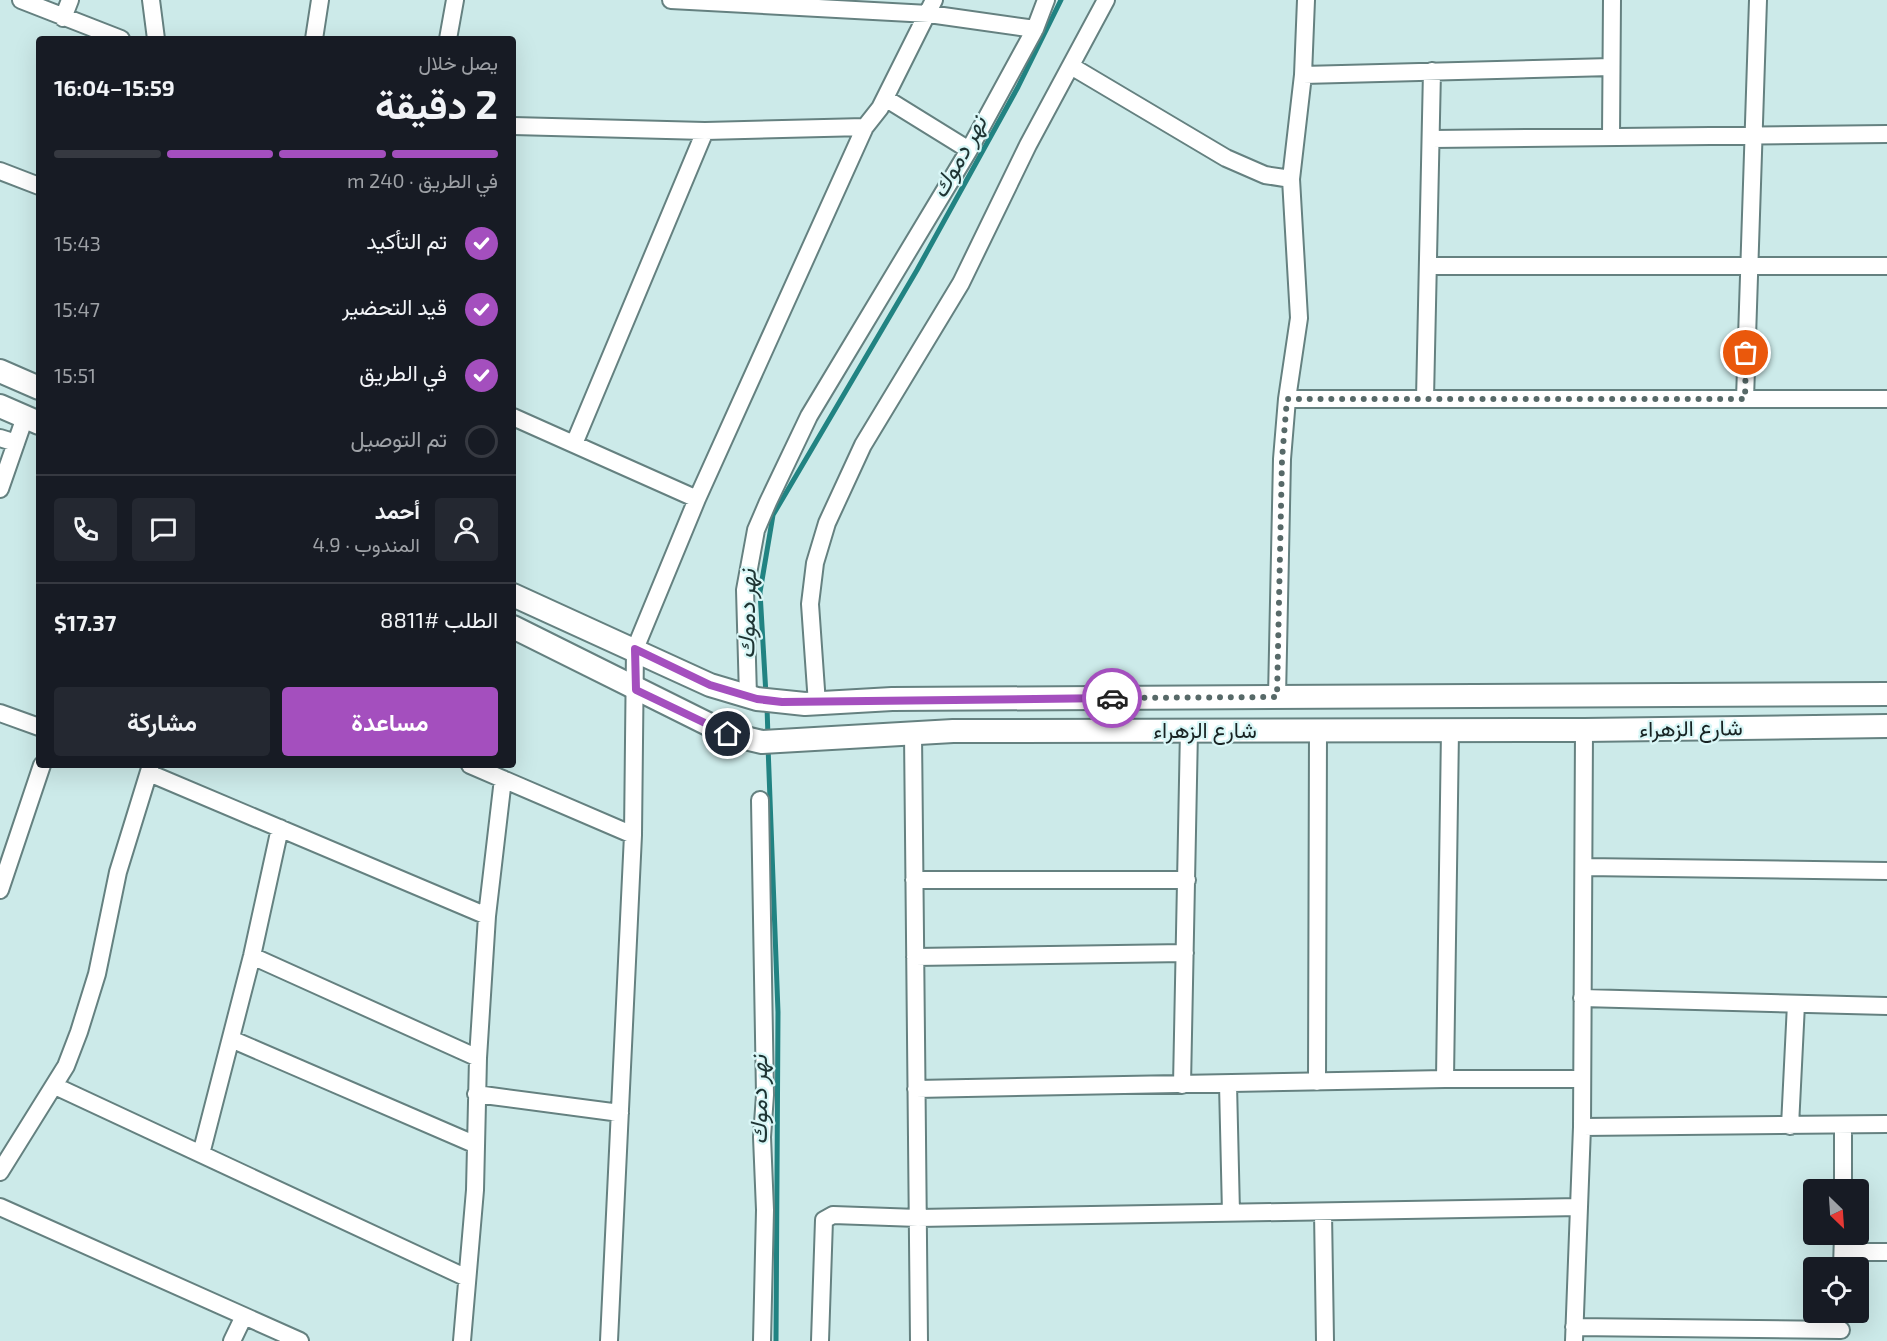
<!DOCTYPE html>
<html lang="ar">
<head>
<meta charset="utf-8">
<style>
  body { margin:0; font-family:"Exo 2",Vazirmatn,sans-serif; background:#242831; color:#f1f3f6; direction:rtl; height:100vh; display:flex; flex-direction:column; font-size:22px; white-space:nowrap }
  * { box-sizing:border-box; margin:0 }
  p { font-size:20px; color:#9ea1a6 }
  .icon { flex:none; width:33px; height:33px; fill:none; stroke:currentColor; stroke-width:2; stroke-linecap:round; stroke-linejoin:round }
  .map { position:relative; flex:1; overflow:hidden; direction:ltr }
  .panel { position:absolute; left:36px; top:36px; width:480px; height:732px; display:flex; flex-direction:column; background:#171b24; border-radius:6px; box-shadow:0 6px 24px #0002; direction:rtl }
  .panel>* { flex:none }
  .needle { width:39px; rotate:155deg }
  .tools { position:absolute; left:1803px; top:1179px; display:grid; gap:12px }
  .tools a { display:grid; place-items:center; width:66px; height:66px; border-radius:6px; background:#171b24; box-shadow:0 6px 24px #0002; font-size:30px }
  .pin { position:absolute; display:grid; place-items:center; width:51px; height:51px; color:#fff; margin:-26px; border:3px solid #fff; border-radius:50%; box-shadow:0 2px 6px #0007 }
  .courier { position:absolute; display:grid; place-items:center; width:60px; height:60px; margin:-30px; border:4px solid #a44fbe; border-radius:50%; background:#fff; color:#222; box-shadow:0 2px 8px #0007 }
  .overview em { font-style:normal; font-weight:700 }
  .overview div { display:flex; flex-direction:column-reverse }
  .overview { display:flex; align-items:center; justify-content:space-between; height:102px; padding:0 18px }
  h1 { font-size:39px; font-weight:700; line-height:45px }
  .bar { display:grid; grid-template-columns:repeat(4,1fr); gap:9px 6px; align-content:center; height:72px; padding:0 18px }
  .bar i { height:8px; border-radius:4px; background:#363941 }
  .bar .on { background:#a44fbe }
  .bar p { grid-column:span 4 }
  .line { display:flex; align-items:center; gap:15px; padding:0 18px; border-top:2px solid #363941 }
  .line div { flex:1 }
  .round { display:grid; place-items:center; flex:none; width:63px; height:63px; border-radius:6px; background:#242831 }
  ol { padding:0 18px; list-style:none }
  li { display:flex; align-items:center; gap:18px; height:66px }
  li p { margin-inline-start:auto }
  li .icon { padding:6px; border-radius:50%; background:#a44fbe; color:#fff; stroke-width:4 }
  li:last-child { color:#9ea1a6 }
  li i { width:33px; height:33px; border:3px solid #363941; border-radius:50% }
  .action { display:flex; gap:12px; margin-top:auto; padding:12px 18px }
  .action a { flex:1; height:69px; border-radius:6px; background:#a44fbe; color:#fff; font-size:24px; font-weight:700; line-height:69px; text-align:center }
  .action a+a { background:#242831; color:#f1f3f6 }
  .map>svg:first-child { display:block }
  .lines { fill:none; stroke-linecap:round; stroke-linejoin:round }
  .stream { stroke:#218382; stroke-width:5 }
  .minor-casing { stroke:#658180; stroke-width:20 }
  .secondary-casing { stroke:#658180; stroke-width:26 }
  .minor { stroke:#fff; stroke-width:16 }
  .secondary { stroke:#fff; stroke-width:22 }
  .done { stroke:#576968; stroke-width:6; stroke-dasharray:0 10.8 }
  .route { stroke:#a44fbe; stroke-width:8 }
  .labels { text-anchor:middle; stroke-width:4.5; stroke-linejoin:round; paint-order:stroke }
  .street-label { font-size:22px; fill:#182323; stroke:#d9f7f7 }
  .water-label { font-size:24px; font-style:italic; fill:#1e3433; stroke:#d9f7f7 }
</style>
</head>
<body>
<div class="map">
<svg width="1887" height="1341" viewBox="0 0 1887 1341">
  <rect width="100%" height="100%" fill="#cceae9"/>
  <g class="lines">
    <!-- stream -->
    <path class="stream" d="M 766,695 L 760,592 L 773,515 L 917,270 L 1018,87 L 1061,0
      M 767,707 L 768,737
      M 768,746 L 778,1012 L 776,1341"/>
    <!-- minor casing -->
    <g class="minor-casing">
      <path id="minor" d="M 21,0 L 121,39
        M 151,0 L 156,39
        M 671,0 L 929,14 L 1035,29
        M 63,18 L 70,0
        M 314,39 L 320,0
        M 448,39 L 455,0
        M 1071,66 L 1226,158 L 1265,175 L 1291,179
        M 1303,75 L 1611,67
        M 885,98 L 969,150
        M 513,126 L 705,131 L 865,127
        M 1611,137 L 1612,0
        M 1432,139 L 1887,134
        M 0,171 L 39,186
        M 1430,266 L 1887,266
        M 1287,399 L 1887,399
        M 1425,399 L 1432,71
        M 1745,399 L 1758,0
        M 513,417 L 697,499
        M 0,438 L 16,443
        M 574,444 L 705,131
        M 0,489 L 25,417
        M 748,696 L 745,590 L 756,530 L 768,502 L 809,416 L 969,150 L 1035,29 L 1046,0
        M 1277,697 L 1282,459 L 1287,399 L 1299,318 L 1291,179 L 1303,75 L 1306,0
        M 817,704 L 810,604 L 815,563 L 827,523 L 863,445 L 961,283 L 1028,145 L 1106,0
        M 0,713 L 39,727
        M 913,733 L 919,1341
        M 470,765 L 633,835
        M 149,773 L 487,916
        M 760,800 L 765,1095 L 762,1137 L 765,1210 L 762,1341
        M 1584,867 L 1887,871
        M 914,880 L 1187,880
        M 0,890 L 42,765
        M 252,956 L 478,1058
        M 915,957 L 1185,953
        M 1582,998 L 1887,1006
        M 231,1039 L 474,1144
        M 1445,1079 L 1450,730
        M 1317,1082 L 1318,730
        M 1228,1084 L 1231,1213
        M 1182,1085 L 1189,730
        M 55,1086 L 467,1278
        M 916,1089 L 1445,1079 L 1582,1079
        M 476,1094 L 620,1113
        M 1790,1126 L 1796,1004
        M 1843,1126 L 1843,1190
        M 1582,1127 L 1887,1124
        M 201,1154 L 252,956 L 280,828
        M 0,1172 L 66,1066 L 79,1032 L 97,974 L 118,872 L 151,765
        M 0,1207 L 300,1341
        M 1323,1212 L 1325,1341
        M 1843,1252 L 1887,1252
        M 1842,1268 L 1843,1234
        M 1574,1327 L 1841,1330
        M 232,1341 L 244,1316
        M 462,1341 L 475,1190 L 478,1058 L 487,916 L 503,779
        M 609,1341 L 633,835 L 635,649 L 697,499 L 865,127 L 880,108 L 934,0
        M 820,1341 L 824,1220 L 833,1215 L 918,1218 L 1579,1207
        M 1574,1341 L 1582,1127 L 1584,730"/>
    </g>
    <!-- secondary casing -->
    <g class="secondary-casing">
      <path id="secondary" d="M 0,371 L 39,388
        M 0,406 L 39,423
        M 513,595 L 710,685 L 757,699 L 805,704 L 892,699 L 1887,694
        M 513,627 L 728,734 L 762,742 L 953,731 L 1584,730 L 1887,726"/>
    </g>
    <!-- minor -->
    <use href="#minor" class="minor"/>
    <!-- secondary -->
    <use href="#secondary" class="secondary"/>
  </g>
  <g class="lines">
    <!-- done -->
    <path class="done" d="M 1112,698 L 1277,697 L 1282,459 L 1287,399 L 1745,399 L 1746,353"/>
    <!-- route -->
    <path class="route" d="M 728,734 L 636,690 L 635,649 L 710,685 L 757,699 L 782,702 L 1112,698"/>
  </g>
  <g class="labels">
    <!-- street labels -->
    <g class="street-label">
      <text transform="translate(1691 728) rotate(-1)" y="8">شارع الزهراء</text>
      <text x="1205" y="738">شارع الزهراء</text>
    </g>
    <!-- water labels -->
    <g class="water-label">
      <text transform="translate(959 157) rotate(-61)" y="8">نهر دموك</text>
      <text transform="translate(747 614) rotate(-89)" y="8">نهر دموك</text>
      <text transform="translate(759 1100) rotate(-90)" y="8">نهر دموك</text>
    </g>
  </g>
</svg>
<div class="tools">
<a><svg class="needle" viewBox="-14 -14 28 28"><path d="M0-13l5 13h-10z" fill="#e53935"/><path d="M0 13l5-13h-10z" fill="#9ea1a6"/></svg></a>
<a><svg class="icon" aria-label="locate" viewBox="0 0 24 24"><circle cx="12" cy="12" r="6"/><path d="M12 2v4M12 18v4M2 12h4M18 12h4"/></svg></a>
</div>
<div class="pin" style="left:1746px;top:353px;background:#ea580c"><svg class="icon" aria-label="bag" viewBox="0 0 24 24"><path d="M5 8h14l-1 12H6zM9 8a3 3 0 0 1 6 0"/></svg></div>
<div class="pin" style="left:728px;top:734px;background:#1f2937"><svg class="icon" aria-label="home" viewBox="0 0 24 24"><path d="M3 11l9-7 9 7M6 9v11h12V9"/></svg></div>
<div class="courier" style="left:1112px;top:698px"><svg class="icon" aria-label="car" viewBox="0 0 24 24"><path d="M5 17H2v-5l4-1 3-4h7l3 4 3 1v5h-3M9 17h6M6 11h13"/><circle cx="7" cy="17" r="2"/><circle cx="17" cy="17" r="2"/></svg></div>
<section class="panel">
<div class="overview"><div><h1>2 دقيقة</h1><p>يصل خلال</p></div><em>15:59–16:04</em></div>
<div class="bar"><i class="on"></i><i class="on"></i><i class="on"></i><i></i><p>في الطريق · 240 m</p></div>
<ol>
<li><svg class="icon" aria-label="check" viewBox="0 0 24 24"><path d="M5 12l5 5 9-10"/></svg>تم التأكيد<p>15:43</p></li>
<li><svg class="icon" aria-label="check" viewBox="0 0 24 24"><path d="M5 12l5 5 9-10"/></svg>قيد التحضير<p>15:47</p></li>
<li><svg class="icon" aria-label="check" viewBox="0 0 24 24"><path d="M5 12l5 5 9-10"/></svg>في الطريق<p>15:51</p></li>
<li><i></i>تم التوصيل</li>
</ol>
<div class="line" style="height:108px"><a class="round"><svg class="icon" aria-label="person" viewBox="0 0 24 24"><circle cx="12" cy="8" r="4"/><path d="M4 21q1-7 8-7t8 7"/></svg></a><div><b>أحمد</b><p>المندوب · 4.9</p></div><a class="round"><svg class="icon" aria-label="chat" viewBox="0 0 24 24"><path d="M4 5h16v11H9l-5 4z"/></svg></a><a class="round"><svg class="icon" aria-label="phone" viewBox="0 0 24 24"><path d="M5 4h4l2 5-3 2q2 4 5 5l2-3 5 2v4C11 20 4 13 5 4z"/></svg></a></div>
<div class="line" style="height:78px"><div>الطلب #8811</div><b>$17.37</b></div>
<div class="action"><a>مساعدة</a><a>مشاركة</a></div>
</section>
</div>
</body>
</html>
